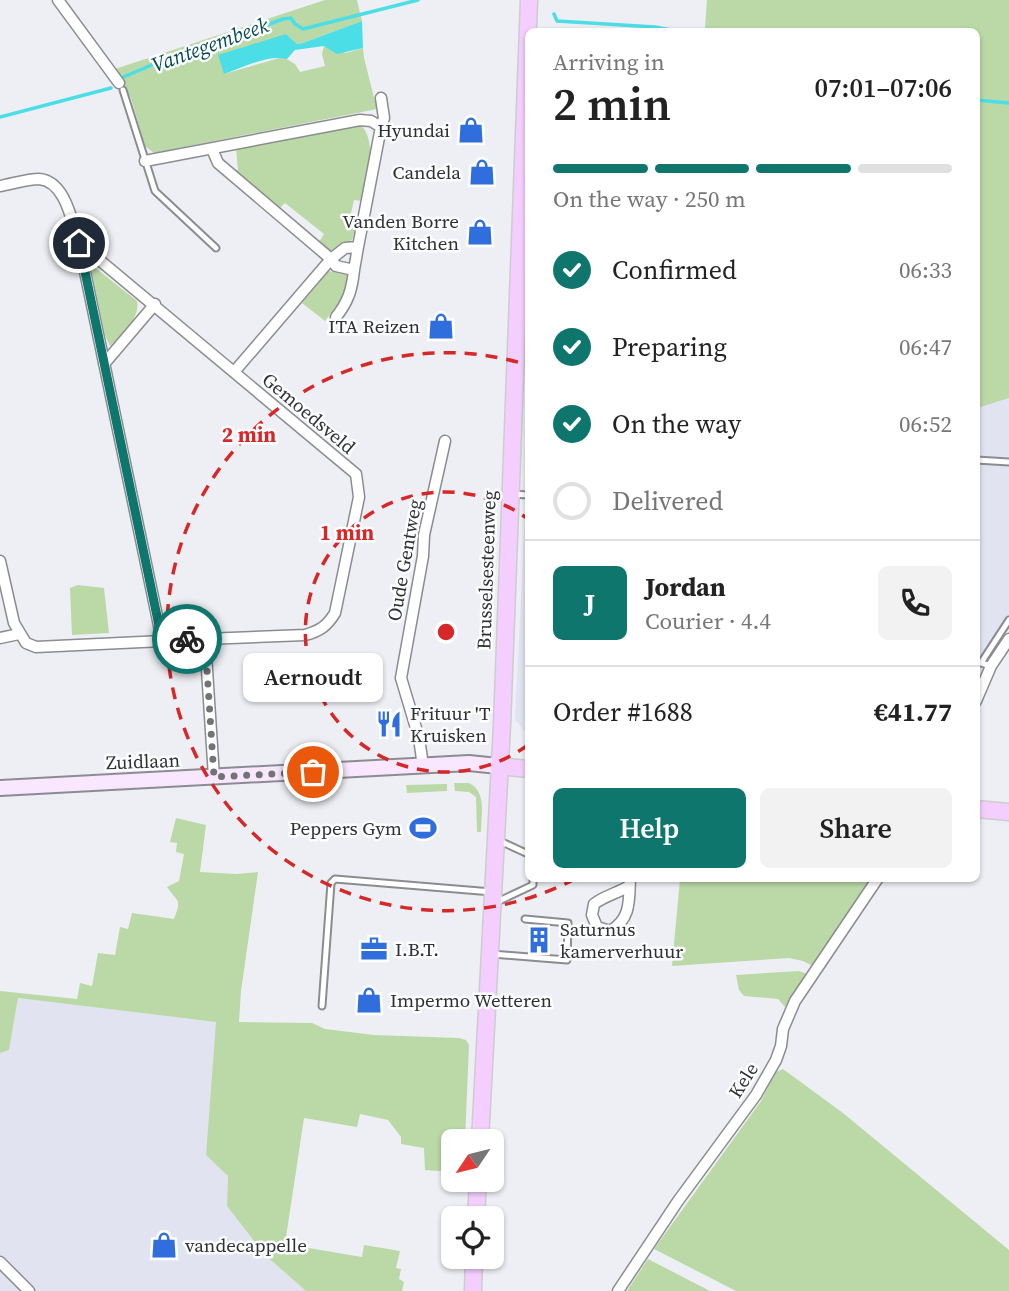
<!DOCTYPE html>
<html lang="en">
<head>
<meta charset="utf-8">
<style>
  body { margin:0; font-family:"Source Serif 4",serif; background:#f2f2f2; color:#222; height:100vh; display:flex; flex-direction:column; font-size:26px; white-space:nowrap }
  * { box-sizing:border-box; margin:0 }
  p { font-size:23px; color:#767676 }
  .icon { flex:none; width:38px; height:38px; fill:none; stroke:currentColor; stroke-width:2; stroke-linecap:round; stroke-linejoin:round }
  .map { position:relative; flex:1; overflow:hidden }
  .side { position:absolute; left:525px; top:28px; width:455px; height:854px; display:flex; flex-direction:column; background:#fff; border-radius:10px; box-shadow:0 2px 5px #0004 }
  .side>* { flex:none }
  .needle { width:46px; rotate:235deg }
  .fabs { position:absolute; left:441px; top:1129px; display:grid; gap:14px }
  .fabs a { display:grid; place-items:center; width:63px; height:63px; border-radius:10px; background:#fff; box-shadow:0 2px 5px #0004; font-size:35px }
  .pin { position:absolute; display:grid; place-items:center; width:60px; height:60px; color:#fff; margin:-30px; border:4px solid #fff; border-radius:50%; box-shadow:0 2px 7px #0007 }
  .courier { position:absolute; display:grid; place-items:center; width:70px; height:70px; margin:-35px; border:5px solid #0f766e; border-radius:50%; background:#fff; color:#222; box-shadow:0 2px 9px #0007 }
  .bubble { position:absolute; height:49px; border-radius:10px; background:#fff; box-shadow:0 2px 5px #0004; font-size:23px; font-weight:600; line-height:49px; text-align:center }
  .overview em { font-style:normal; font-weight:600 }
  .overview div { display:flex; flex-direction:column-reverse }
  .overview { display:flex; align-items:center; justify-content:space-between; height:119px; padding:0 28px }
  h1 { font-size:46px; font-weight:600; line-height:52px }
  .bar { display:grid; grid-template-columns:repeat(4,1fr); gap:10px 7px; align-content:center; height:84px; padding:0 28px }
  .bar i { height:9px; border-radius:5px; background:#e0e0e0 }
  .bar .active { background:#0f766e }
  .bar p { grid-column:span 4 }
  .line { display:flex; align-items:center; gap:18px; padding:0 28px; border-top:2px solid #e0e0e0 }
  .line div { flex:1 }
  .round { display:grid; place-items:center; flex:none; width:74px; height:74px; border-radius:10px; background:#f2f2f2 }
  ol { padding:0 28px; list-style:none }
  li { display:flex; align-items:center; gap:21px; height:77px }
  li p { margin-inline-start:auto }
  li .icon { padding:7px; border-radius:50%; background:#0f766e; color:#fff; stroke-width:4 }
  li:last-child { color:#767676 }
  li i { width:38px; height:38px; border:4px solid #e0e0e0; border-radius:50% }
  .cta { display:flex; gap:14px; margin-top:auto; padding:14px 28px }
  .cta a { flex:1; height:80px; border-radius:10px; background:#0f766e; color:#fff; font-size:28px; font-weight:600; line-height:80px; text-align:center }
  .cta a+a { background:#f2f2f2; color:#222 }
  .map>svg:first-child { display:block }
  .built { fill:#e1e4f0 }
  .green { fill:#bad9a7 }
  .water { fill:#4bdee6 }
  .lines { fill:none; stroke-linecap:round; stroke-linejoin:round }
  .stream { stroke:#4bdee6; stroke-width:3.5 }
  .lane-casing { stroke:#8b8c91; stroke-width:9 }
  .street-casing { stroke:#8b8c91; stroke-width:13 }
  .secondary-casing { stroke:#8b8c91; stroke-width:18 }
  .primary-casing { stroke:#cdcdce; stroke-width:19 }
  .lane { stroke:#fff; stroke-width:5 }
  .street { stroke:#fff; stroke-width:10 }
  .secondary { stroke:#f9e6ff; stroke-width:14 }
  .primary { stroke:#f3cefe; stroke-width:16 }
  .done { stroke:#727375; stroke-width:7; stroke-dasharray:0 12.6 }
  .route { stroke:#0f766e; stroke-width:9 }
  .ring { fill:none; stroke:#d62828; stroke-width:3.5; stroke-dasharray:12 9 }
  .labels { text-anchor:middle; stroke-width:5; stroke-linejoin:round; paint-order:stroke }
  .poi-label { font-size:19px; fill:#2f3031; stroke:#fcfdfe; text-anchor:end }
  .street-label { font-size:19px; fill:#2f3031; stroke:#fcfdfe }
  .water-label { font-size:21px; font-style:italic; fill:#074a4e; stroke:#fcfdfe }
  .centre { fill:#d62828; stroke:#fcfdfe; stroke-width:3.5 }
  .ring-label { font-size:21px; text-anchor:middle; font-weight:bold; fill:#d62828; stroke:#fcfdfe; stroke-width:5; stroke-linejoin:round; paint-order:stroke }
</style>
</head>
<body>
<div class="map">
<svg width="1009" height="1291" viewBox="0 0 1009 1291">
  <rect width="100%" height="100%" fill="#eeeff4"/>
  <!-- built -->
  <path class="built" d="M 1009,398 L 1009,628 L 1001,638 L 977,682 L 976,408 Z
    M 528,450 L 528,735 L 515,720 Z
    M 18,998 L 217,1022 L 206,1155 L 228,1175 L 227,1206 L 265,1255 L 306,1291 L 0,1291 L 0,1053 L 9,1050 Z"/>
  <!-- green -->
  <path class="green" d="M 325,0 L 357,0 L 362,21 L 303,43 L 297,44 L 286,34 L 224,74 L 283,57 L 295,64 L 300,72 L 325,66 L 322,54 L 324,46 L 346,53 L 363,48 L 364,58 L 377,109 L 154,153 L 145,146 L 131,98 L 115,69 Z
    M 707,0 L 1009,0 L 1009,398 L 977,408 L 976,32 L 728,31 L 705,28 Z
    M 359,123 C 379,141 367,178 362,201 L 354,200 L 348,227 L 355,229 L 352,240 L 330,251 L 319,242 L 324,234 L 285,203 L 279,209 L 232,170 L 238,170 L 236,148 Z
    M 93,266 L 137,301 C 141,317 121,336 110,346 L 105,335 L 91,268 Z
    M 329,271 L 347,275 L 345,294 L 325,321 L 302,303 Z
    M 78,585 L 104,588 L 109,633 L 72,635 L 70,588 Z
    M 469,783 C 487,792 481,814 481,832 L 477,832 L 476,797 L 469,792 L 455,791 L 454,783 Z
    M 447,784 L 447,791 L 407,793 L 406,785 Z
    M 176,818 L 206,825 L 200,872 L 237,874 L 258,872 L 241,991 L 239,1022 L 312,1023 L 325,1029 L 374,1035 L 459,1038 L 466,1040 L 469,1045 L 465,1141 L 453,1141 L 453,1172 L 425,1170 L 424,1148 L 401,1144 L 401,1137 L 388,1120 L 360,1114 L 357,1127 L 304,1118 L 285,1244 L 362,1257 L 364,1245 L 400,1251 L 396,1268 L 401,1269 L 399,1279 L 404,1282 L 402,1291 L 306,1291 L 265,1255 L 227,1206 L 228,1176 L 206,1155 L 216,1022 L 18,998 L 9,1050 L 0,1053 L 0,991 L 77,999 L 80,983 L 92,986 L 98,953 L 115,955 L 120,927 L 128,929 L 132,913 L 174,919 C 182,898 178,903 167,887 L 179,881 L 184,854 L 176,852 L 177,843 L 170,842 Z
    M 680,879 L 872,879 L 813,966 L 803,961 L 789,958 L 672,966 Z
    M 799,971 L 807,974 L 785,1007 L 778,999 L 744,996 L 739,990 L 736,975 Z
    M 783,1069 L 843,1113 L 1009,1250 L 1009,1291 L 736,1291 L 654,1249 L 761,1101 L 776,1072 Z
    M 648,1259 L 710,1291 L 627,1291 Z"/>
  <!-- water -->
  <path class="water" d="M 362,21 L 363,48 L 337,54 L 324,46 L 295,50 L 287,59 C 268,54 242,68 224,74 L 218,55 L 286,34 L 297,44 L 303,43 Z"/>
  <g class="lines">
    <!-- stream -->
    <path class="stream" d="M 554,14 L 557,21 L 655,27 L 682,32
      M 121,78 L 180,53 L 234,37 L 283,19 L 291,18 L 295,24 L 303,29 L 418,0
      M 976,100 L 1009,103
      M 0,117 L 111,88"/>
    <!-- lane casing -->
    <g class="lane-casing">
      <path id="lane" d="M 123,90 L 155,191 L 216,248
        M 976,460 L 1009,462
        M 513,494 L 528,495
        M 991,666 L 981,663 L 1009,620
        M 500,841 L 528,854
        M 497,902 L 533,885 L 533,878
        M 492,954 L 567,960 L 568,923 L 525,919
        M 322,1006 L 331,883 L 335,879 L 492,892"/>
    </g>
    <!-- street casing -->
    <g class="street-casing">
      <path id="street" d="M 58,0 L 119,83
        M 381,98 L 384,118 L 381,127
        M 212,149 L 218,163 L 331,259 L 336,266 L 354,270 L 358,247
        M 145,161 L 360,120 L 371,121 L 381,127 L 358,247 L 345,248 L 331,259 L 234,372
        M 0,186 C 12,184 27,179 39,179 C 66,181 72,223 79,243 L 162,640
        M 79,243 L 356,474 L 359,497 L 335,613 C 327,626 320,631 305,635 L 205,639
        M 336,317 C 348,302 352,290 354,270
        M 104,364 L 155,304
        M 0,561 L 14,623 L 26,643 L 36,647 L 205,639 L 214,777
        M 0,638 L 19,634
        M 976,701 L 991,666 L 1009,639
        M 423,766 L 419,738 L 401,678 L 423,556 L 424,535 L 445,441
        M 629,886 C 618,893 604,896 594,904 L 592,915 L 597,927 L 610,931 C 631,919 629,901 630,878
        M 0,1262 L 29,1291
        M 618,1291 L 678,1201 L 756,1095 L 776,1060 L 781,1046 L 783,1029 L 795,1001 L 878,878"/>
    </g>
    <!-- secondary casing -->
    <g class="secondary-casing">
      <path id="secondary" d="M 0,788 L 469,763 L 498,766"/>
    </g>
    <!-- primary casing -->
    <g class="primary-casing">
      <path id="primary" d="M 498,766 L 528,769
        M 976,809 L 1009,812
        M 480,1141 L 502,725 L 529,0
        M 476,1218 L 478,1180
        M 473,1291 L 474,1256"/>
    </g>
    <!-- lane -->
    <use href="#lane" class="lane"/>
    <!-- street -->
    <use href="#street" class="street"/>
    <!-- secondary -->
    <use href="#secondary" class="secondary"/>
    <!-- primary -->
    <use href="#primary" class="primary"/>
  </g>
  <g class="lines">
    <!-- done -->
    <path class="done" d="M 187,639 L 205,639 L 214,777 L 313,772"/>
    <!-- route -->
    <path class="route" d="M 79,243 L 162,640 L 187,639"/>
  </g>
  <!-- distance rings -->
  <g class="ring">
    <path d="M528 745A140 140 0 1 1 528 519"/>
    <path d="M575 879A279 279 0 1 1 528 365"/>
  </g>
  <!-- icons -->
  <defs>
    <g id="shop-bare" transform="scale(2.1)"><path d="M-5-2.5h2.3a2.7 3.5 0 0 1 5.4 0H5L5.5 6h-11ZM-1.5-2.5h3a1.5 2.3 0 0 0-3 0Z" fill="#2f6edc" stroke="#fcfdfe" stroke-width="2.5" paint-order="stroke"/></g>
    <g id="restaurant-bare" transform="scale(2.1)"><path d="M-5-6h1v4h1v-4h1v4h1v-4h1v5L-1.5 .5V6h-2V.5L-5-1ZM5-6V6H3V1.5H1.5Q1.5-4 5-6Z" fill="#2f6edc" stroke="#fcfdfe" stroke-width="2.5" paint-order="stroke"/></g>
    <g id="stadium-bare" transform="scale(2.1)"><path d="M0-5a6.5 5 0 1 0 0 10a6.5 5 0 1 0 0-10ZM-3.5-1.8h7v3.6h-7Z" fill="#2f6edc" stroke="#fcfdfe" stroke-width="2.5" paint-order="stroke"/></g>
    <g id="building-bare" transform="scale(2.1)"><path d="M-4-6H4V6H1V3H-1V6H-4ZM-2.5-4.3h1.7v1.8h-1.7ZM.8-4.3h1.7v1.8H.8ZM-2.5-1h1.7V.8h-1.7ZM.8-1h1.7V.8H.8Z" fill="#2f6edc" stroke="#fcfdfe" stroke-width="2.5" paint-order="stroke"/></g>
    <g id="office-bare" transform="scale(2.1)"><path d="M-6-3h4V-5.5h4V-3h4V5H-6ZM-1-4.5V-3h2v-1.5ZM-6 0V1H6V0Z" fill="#2f6edc" stroke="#fcfdfe" stroke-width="2.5" paint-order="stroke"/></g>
  </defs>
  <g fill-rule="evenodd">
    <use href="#shop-bare" x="471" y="130"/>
    <use href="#shop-bare" x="482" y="172"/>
    <use href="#shop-bare" x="480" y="232"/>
    <use href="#shop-bare" x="441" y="326"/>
    <use href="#restaurant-bare" x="389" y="724"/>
    <use href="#stadium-bare" x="423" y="828"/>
    <use href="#building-bare" x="539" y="940"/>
    <use href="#office-bare" x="374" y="949"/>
    <use href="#shop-bare" x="369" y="1000"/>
    <use href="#shop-bare" x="164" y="1245"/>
  </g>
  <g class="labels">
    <!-- poi labels -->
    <g class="poi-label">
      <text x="450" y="137">Hyundai</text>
      <text x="461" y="179">Candela</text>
      <text x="459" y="228">Vanden Borre<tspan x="459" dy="22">Kitchen</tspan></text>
      <text x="420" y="333">ITA Reizen</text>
      <text x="410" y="720" text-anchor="start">Frituur 'T<tspan x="410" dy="22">Kruisken</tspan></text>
      <text x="402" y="835">Peppers Gym</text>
      <text x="560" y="936" text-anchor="start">Saturnus<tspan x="560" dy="22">kamerverhuur</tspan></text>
      <text x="395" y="956" text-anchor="start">I.B.T.</text>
      <text x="390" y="1007" text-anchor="start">Impermo Wetteren</text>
      <text x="185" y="1252" text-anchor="start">vandecappelle</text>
    </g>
    <!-- street labels -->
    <g class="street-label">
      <text transform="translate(309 413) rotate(40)" y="7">Gemoedsveld</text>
      <text transform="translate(404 560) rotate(-80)" y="7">Oude Gentweg</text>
      <text transform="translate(486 570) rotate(-88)" y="7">Brusselsesteenweg</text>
      <text transform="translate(143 761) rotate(-2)" y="7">Zuidlaan</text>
      <text transform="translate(743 1080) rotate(-58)" y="7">Kele</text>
    </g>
    <!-- water labels -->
    <g class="water-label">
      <text transform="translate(210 45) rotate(-20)" y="7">Vantegembeek</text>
    </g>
  </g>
  <circle cx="446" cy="632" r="10" class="centre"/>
  <g class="ring-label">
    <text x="249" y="442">2 min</text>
    <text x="347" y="540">1 min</text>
  </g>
</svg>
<div class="fabs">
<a><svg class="needle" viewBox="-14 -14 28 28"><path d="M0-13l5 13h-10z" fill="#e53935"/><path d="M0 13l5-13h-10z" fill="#767676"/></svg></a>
<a><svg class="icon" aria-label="locate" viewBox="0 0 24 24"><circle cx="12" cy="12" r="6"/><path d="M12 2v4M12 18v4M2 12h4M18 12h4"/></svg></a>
</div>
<div class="pin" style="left:313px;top:772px;background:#ea580c"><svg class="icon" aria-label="bag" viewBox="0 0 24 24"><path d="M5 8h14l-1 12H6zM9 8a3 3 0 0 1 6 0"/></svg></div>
<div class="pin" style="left:79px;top:243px;background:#1f2937"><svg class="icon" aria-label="home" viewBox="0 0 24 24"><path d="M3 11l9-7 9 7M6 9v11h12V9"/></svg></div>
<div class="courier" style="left:187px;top:639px"><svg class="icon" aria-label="bike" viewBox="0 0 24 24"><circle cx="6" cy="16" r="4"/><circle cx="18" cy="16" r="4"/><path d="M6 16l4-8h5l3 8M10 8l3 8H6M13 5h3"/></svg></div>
<div class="bubble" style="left:243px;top:653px;width:140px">Aernoudt</div>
<section class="side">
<div class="overview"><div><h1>2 min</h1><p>Arriving in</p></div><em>07:01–07:06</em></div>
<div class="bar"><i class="active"></i><i class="active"></i><i class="active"></i><i></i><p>On the way · 250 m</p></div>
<ol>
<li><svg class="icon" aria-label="check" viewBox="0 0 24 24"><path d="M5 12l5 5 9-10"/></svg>Confirmed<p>06:33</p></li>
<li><svg class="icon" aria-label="check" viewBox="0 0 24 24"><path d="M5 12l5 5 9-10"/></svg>Preparing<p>06:47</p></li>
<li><svg class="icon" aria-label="check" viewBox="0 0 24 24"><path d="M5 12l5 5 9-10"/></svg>On the way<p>06:52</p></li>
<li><i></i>Delivered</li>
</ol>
<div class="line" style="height:126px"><b class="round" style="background:#0f766e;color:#fff">J</b><div><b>Jordan</b><p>Courier · 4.4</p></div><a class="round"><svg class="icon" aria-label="phone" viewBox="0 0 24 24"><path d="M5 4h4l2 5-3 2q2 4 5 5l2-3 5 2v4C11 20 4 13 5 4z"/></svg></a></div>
<div class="line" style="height:91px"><div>Order #1688</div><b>€41.77</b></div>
<div class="cta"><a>Help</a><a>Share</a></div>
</section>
</div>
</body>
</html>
